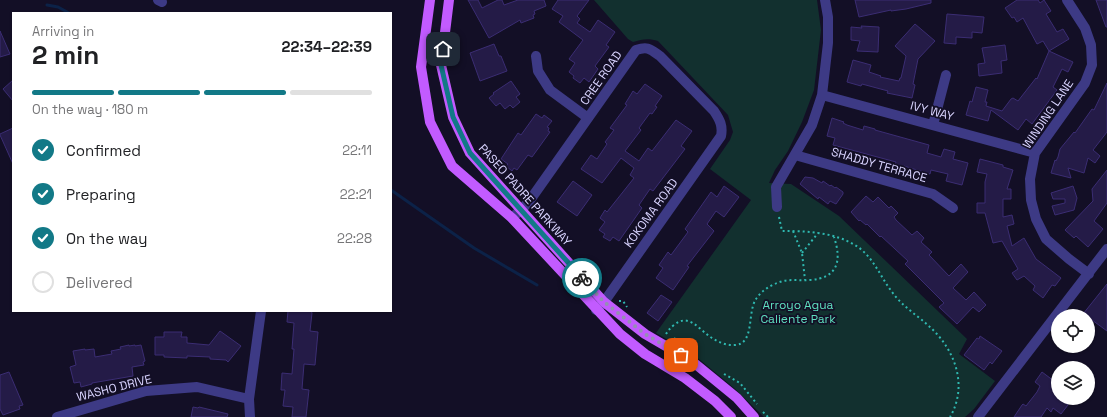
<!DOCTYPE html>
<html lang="en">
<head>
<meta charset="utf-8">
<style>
  body { margin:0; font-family:"Space Grotesk",sans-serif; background:#f2f2f2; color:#202124; height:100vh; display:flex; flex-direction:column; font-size:15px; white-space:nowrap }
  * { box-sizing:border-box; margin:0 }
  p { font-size:13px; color:#757577 }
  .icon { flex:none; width:22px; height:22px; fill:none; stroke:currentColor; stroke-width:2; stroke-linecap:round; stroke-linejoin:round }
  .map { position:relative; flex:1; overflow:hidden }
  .sheet { position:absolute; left:12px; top:12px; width:380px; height:300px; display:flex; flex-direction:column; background:#fff; border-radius:0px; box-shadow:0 1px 3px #0004 }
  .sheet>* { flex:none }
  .tools { position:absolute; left:1051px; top:309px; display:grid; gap:8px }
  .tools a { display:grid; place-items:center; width:44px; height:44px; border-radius:50%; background:#fff; box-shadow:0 1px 3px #0004; font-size:20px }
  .pin { position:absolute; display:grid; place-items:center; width:34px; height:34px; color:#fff; margin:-17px; border-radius:8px; box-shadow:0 2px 6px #0006 }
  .courier { position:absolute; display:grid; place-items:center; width:40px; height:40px; margin:-20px; border:3px solid #127987; border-radius:50%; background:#fff; color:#222; box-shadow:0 1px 5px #0007 }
  .head em { font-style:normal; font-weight:600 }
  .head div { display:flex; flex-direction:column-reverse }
  .head { display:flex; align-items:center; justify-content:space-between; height:68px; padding:0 20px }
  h1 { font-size:26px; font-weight:600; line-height:30px }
  .bar { display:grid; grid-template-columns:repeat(4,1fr); gap:6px 4px; align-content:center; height:48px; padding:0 20px }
  .bar i { height:5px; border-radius:3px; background:#e0e0e0 }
  .bar .selected { background:#127987 }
  .bar p { grid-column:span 4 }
  ol { padding:0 20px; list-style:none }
  li { display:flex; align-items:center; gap:12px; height:44px }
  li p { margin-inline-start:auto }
  li .icon { padding:4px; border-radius:50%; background:#127987; color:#fff; stroke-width:4 }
  li:last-child { color:#757577 }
  li i { width:22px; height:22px; border:2px solid #e0e0e0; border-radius:50% }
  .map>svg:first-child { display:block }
  .green { fill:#12302f }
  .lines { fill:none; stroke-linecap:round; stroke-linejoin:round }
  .stream { stroke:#0c2248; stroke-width:3 }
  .building { fill:#241b47; stroke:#3b2d73 }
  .path { stroke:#2fb8b0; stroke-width:2; stroke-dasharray:2 3; stroke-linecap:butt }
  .minor { stroke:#3d3a85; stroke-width:10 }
  .major { stroke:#c25bff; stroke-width:10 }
  .done { stroke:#948fb3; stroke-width:4; stroke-dasharray:0 7.2 }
  .route { stroke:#127987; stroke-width:5 }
  .labels { text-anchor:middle; stroke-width:3.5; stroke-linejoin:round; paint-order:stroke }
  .street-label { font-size:12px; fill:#d9d4ff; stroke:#130f26 }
  .park-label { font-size:12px; fill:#5fe0c0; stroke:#130f26 }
</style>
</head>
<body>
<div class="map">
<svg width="1107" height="417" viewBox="0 0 1107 417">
  <rect width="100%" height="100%" fill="#130f26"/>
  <!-- green -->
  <path class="green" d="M 594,0 L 817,0 L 821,30 L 814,90 L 802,122 L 788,151 L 775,170 L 769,183 L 791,184 L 839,216 L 967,339 L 959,354 L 995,381 L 974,409 L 965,417 L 764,417 L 734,388 L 694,355 L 656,333 L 751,200 L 710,169 L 730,140 L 733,132 L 728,115 L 658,41 C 649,38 642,39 633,42 L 628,39 Z"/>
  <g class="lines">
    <!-- stream -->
    <path class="stream" d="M 47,5 L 58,7 L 69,13
      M 391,190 L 474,248 L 537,285"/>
  </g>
  <!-- building -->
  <path class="building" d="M 468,0 L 478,0 L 482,8 L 498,0 L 502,0 L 504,5 L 518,0 L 544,0 L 546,6 L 534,11 L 535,14 L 533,15 L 534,18 L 521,23 L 520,20 L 489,38 Z
    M 558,0 L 589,0 L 577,16 L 580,19 L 577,23 L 590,32 L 598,20 L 615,32 L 606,45 L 609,47 L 595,66 L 598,69 L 589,82 L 584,78 L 580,83 L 573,78 L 574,76 L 569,72 L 575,63 L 569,59 L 583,40 L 559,22 L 563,16 L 552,9 Z
    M 855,0 L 931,0 L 931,3 L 906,9 L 891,11 L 891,10 L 859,17 Z
    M 1017,0 L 1038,0 L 1040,3 L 1044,0 L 1051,11 L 1046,14 L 1057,32 L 1063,29 L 1069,39 L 1049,51 L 1043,41 L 1037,44 L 1023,18 L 1017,22 L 1014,17 L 1012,18 L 1005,8 Z
    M 1096,0 L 1107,0 L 1107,27 L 1106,27 Z
    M 947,14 L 984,17 L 982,33 L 972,32 L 972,38 L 956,37 L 956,44 L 944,43 Z
    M 915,24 L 935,41 L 918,59 L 913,84 L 915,85 L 912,98 L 887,93 L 888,91 L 862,84 L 861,86 L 847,82 L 853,60 L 871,65 L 869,72 L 881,76 L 880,77 L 899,81 L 900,78 L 901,78 L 906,56 L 895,46 Z
    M 861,26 L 879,27 L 878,52 L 857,51 L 860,41 L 851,40 L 851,27 L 862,28 Z
    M 0,31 L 10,54 L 0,57 Z
    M 494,44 L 499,56 L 501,56 L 507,71 L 480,81 L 470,53 Z
    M 1005,45 L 1007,60 L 1001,61 L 1002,73 L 979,76 L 978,64 L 985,63 L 982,48 Z
    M 1049,51 L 1073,62 L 1068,72 L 1062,69 L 1053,87 L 1057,90 L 1032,124 L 1026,119 L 1018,130 L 991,110 L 988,121 L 966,115 L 970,101 L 972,102 L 976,87 L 988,90 L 985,102 L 987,102 L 986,106 L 1002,111 L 1011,99 L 1013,98 L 1018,101 L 1036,78 L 1037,79 Z
    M 13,80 L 13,101 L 3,89 Z
    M 511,81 L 520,94 L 516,97 L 520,102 L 513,108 L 510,105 L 505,109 L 500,103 L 496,106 L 489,98 L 494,94 L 493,93 Z
    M 1107,83 L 1107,132 L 1093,150 L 1100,156 L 1095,163 L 1088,158 L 1084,173 L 1068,168 L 1071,178 L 1051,173 L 1055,160 L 1056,161 L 1058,157 L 1060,149 L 1074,132 L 1075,133 L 1092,109 L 1094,110 Z
    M 645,84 L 662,96 L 655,106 L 657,107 L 652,114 L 650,113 L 639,128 L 641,130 L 625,151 L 639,161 L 648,148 L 652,151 L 676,120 L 692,131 L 681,146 L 685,149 L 653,191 L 650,189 L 639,205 L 642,208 L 619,241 L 613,237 L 610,241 L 603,237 L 605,234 L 599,230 L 605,222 L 600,218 L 605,210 L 607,212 L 634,178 L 630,175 L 634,168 L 621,158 L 602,183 L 581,169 L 591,155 L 597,159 L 607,144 L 605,142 L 614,130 L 610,128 L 627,105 L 625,104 L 633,91 L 637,94 Z
    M 536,114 L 542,118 L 544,115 L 552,121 L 547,127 L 549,128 L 548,131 L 550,132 L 532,157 L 528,155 L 517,170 L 514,168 L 512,171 L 506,166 L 508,164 L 501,159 L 518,133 L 521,135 Z
    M 832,118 L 844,122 L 843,123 L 847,125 L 863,130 L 864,126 L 875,129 L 875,130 L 929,145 L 927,153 L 941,157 L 944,149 L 955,152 L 953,159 L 968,163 L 962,185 L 946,181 L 948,174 L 931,170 L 930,174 L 904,166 L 903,170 L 894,168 L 896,162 L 833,145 L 835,138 L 827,136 Z
    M 13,128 L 13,164 L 0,135 L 0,134 Z
    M 980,159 L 1003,165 L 1003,167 L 1013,170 L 1007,189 L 1011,189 L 1011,199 L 1003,199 L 1003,217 L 1012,215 L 1014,224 L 1007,226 L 1012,246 L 1024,238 L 1036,259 L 1061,278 L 1055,286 L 1052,285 L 1043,298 L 1033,290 L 1035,286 L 1024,276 L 1017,280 L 1012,273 L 1018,269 L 1002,241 L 993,243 L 985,213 L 977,213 L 977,203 L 985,203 L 985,182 L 987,174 L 977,172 Z
    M 1107,170 L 1107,203 L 1094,221 L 1103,229 L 1088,247 L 1076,236 L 1074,238 L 1065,230 L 1093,201 L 1092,189 Z
    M 805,177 L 813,178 L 822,183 L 823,181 L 830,186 L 831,185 L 835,188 L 836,187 L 843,192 L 843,194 L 836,204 L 830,201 L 828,204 L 819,197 L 818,199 L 800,184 Z
    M 573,181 L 592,195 L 577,216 L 557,202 Z
    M 724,186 L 739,197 L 724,217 L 716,211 L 707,224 L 714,231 L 687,266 L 689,267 L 673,290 L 656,278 L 663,268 L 659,265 L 668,252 L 671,255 L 688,232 L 685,229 L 711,192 L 717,197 Z
    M 1073,186 L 1077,198 L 1074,210 L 1055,215 L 1052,206 L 1065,203 L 1065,199 L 1053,199 L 1051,193 Z
    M 866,196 L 873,202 L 878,197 L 889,208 L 891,206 L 898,213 L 894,217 L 896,220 L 912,235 L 917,231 L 924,238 L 921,242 L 932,252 L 929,255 L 949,276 L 961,264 L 968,272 L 953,288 L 966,300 L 974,292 L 986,305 L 979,312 L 973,307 L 957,324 L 939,307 L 944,303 L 905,264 L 908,261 L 881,236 L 880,237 L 867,224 L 866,225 L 860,220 L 859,221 L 851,212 Z
    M 1107,284 L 1107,331 L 1088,317 L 1088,316 L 1083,314 Z
    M 661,295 L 672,302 L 658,321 L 647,313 Z
    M 288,311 L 311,311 L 312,313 L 310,331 L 318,332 L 315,365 L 304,364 L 302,389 L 309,390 L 306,417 L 292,417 L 293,407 L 283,406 L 285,390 L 281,390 L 282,373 L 292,374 L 294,349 L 292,349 L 294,323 L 287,322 Z
    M 220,331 L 241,346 L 228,362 L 226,360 L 210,359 L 210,357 L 187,356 L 187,358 L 164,357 L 164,355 L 155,355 L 155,337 L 164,337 L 164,332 L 182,332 L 181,337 L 187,337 L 187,343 L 209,345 Z
    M 980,336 L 1002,351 L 992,364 L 990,362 L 984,370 L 964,355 L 977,338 L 979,339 Z
    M 129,345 L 129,346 L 135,345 L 135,346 L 141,345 L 145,361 L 143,362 L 144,365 L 132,367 L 133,376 L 92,383 L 92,384 L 81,387 L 80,382 L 74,383 L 70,367 L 76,365 L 73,351 L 85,349 L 85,350 L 94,349 L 95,357 L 112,354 L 111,351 L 121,349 L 120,347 Z
    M 9,372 L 23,405 L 19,406 L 20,409 L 3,415 L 0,409 L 0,375 Z
    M 1042,372 L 1058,384 L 1058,398 L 1068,405 L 1061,414 L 1053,408 L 1051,412 L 1047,408 L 1041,417 L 1014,417 L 1022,405 L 1023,404 L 1026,406 L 1037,392 L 1040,386 L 1035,382 Z
    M 193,407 L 198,408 L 199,407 L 228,414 L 227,417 L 191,417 Z"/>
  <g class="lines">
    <!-- path -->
    <path class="path" d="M 779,217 L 782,231 C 805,231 832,232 853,244 C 874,255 881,280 896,297 C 908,311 923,319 935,332 C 957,355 967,388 950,417
      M 793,231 L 802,253 L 805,280
      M 802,253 L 818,233
      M 619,301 L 623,301 L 627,307
      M 666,334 C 668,331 670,328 674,325 C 688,313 698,328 709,336 C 716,341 726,346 735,345 C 755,344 747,312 756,299 C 762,290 772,284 783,281 C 792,279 801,281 810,280 C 838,278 842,261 834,237
      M 674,338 L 694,350
      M 724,374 L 740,383 L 757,404
      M 763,412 L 768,417"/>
    <!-- minor -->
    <path class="minor" d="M 158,0 L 162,2
      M 1067,0 L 1085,28 L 1091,45 L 1092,65 L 1085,83 L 1035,153 L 1030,179 L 1031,200 L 1036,219 L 1046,239 L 1069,259 L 1089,274
      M 536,56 L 538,71 L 550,90 L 588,118
      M 822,95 L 1035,153
      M 933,125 L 946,75
      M 795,155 L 933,194 L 953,208
      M 777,207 L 776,187 L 812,125 L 822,95 L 828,43 L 828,17 L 825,0
      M 512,218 L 528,203 L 636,50 C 648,46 650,49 660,56 L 714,111 C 720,120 723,126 721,136 L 604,302 L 596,310
      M 57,417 L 146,391 L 197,387 L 249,399
      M 250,417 L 249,399 L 261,311
      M 978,417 L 1107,249"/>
    <!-- major -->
    <path class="major" d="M 430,0 L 421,67 L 430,122 L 452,166 L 512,218 L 620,334 L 645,354 L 685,378 L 715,401 L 731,417
      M 449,0 L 441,65 L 453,117 L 470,153 L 604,302 L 645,334 L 693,362 L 737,398 L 754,417"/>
  </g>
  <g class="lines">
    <!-- done -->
    <path class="done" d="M 582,278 L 604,302 L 645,334 L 681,355"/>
    <!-- route -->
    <path class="route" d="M 443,49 L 441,65 L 453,117 L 470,153 L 582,278"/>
  </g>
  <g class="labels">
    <!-- street labels -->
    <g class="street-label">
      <text transform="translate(601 78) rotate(-55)" y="4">CREE ROAD</text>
      <text transform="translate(932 111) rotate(15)" y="4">IVY WAY</text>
      <text transform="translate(1048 114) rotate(-56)" y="4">WINDING LANE</text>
      <text transform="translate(879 165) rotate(16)" y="4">SHADDY TERRACE</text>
      <text transform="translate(525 195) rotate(48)" y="4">PASEO PADRE PARKWAY</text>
      <text transform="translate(651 213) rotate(-54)" y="4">KOKOMA ROAD</text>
      <text transform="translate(114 388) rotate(-14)" y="4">WASHO DRIVE</text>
    </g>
    <!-- park labels -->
    <g class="park-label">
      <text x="798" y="309">Arroyo Agua<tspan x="798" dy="14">Caliente Park</tspan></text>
    </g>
  </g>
</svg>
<div class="tools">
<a><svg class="icon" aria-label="locate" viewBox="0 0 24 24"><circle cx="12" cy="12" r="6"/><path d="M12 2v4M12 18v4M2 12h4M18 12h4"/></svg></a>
<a><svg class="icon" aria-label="layers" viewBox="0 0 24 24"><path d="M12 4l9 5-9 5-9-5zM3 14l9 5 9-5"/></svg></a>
</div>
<div class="pin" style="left:681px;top:355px;background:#ea580c"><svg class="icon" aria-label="bag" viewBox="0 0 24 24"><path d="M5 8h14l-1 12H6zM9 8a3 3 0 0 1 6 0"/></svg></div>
<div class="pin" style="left:443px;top:49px;background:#1f2937"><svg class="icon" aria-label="home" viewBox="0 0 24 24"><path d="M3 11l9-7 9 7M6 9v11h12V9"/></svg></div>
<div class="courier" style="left:582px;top:278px"><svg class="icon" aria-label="bike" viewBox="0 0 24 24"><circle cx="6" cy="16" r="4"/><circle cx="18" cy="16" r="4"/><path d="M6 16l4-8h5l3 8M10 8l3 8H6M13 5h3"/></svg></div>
<section class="sheet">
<div class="head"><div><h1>2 min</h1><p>Arriving in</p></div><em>22:34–22:39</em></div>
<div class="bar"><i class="selected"></i><i class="selected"></i><i class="selected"></i><i></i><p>On the way · 180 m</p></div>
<ol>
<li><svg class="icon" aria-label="check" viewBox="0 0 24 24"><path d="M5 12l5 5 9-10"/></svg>Confirmed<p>22:11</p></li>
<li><svg class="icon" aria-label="check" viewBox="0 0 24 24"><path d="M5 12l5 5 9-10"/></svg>Preparing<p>22:21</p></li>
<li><svg class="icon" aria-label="check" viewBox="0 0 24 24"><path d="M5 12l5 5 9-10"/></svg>On the way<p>22:28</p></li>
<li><i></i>Delivered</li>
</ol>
</section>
</div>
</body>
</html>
